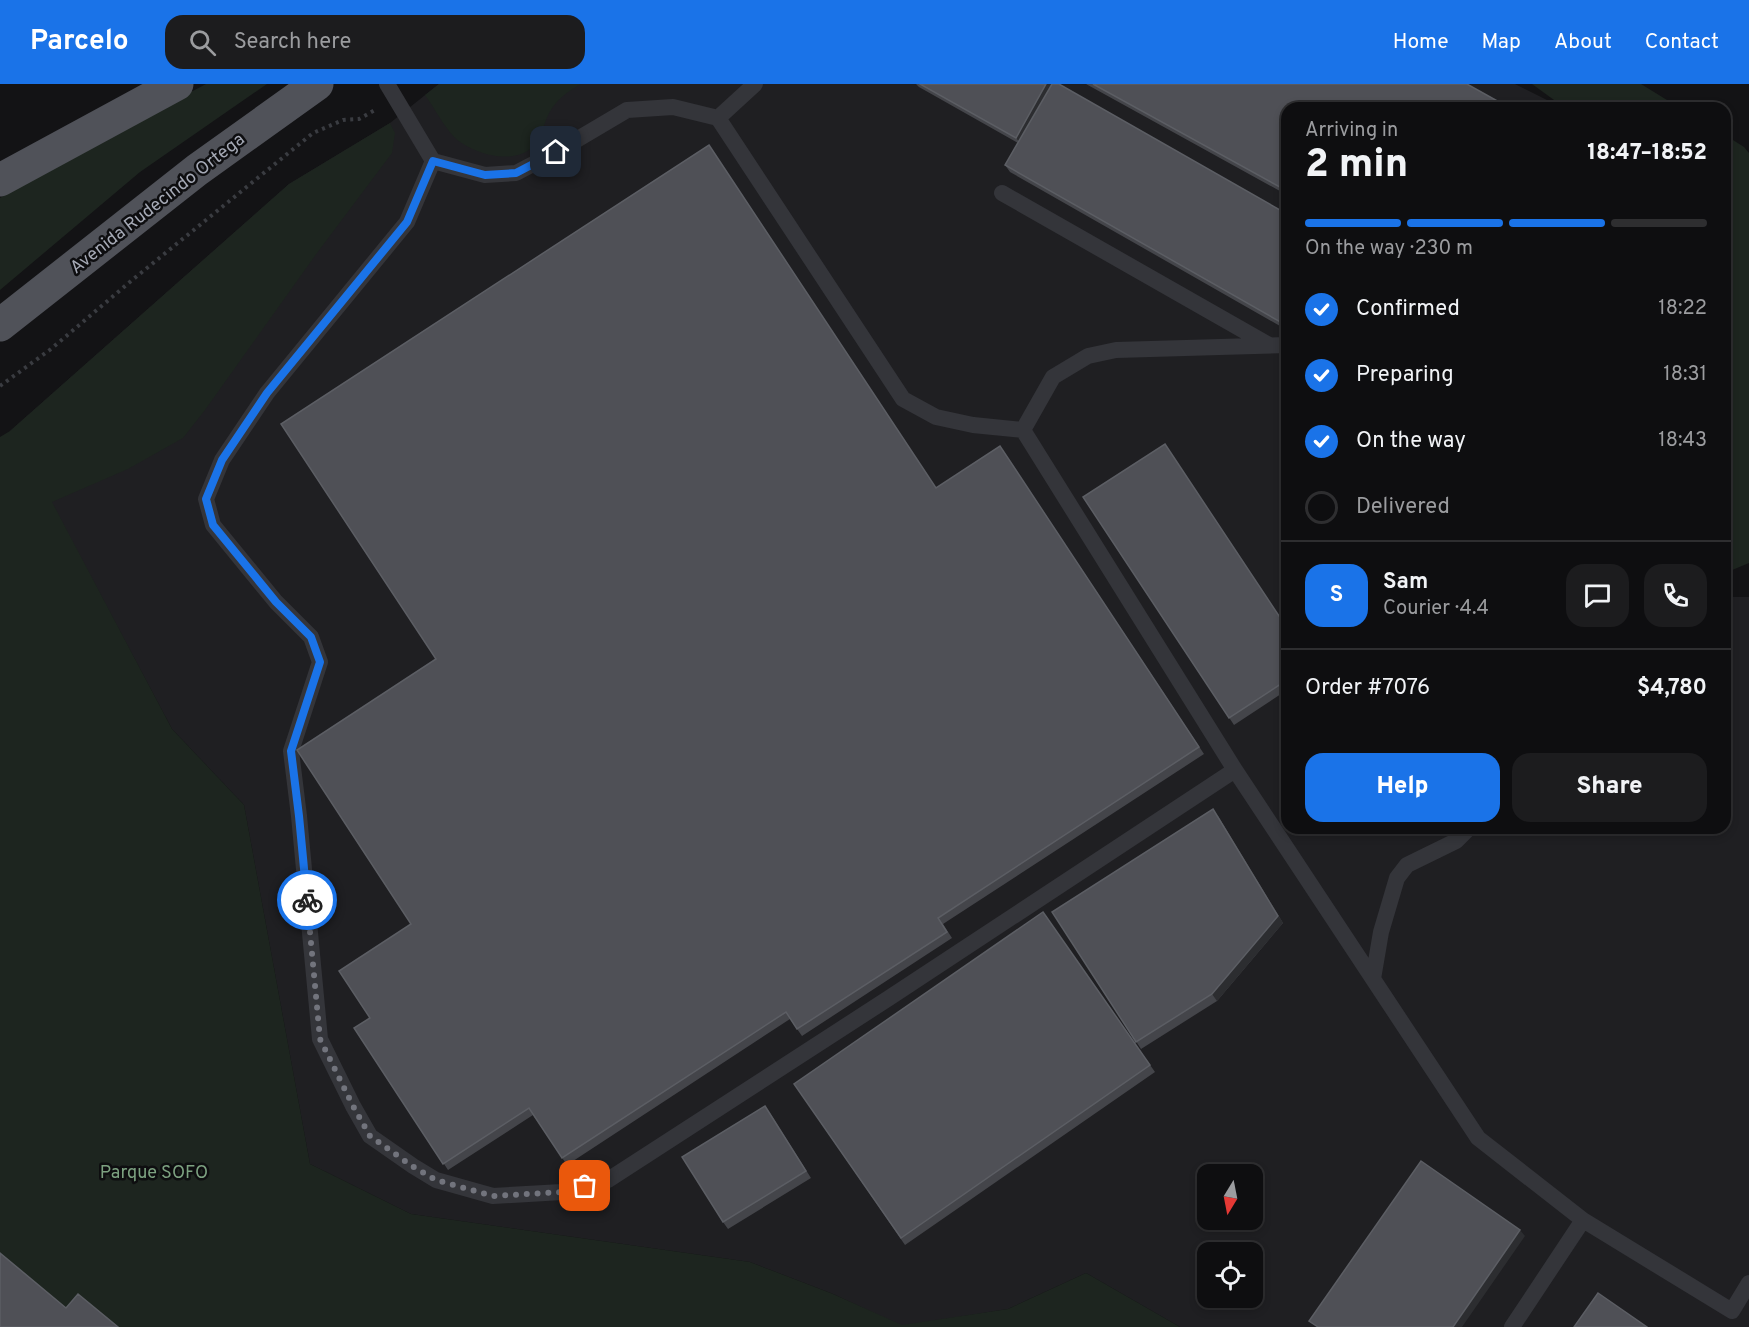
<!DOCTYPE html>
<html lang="en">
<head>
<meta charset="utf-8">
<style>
  body { margin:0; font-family:Overpass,sans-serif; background:#1c1c1e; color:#f1f3f6; height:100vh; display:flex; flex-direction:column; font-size:22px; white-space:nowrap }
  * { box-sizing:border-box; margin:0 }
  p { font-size:20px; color:#9b9c9f }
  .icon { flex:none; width:33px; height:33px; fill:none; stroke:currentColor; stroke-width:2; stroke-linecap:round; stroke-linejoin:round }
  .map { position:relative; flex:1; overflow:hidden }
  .drawer { position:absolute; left:1281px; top:18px; width:450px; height:732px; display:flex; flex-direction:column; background:#0e0e10; border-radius:18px; box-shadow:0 3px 9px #0003,0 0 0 2px #2e2e30 }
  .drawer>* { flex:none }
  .needle { width:39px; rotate:190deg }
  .fabs { position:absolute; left:1197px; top:1080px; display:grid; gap:12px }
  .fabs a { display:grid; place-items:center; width:66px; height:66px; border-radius:12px; background:#0e0e10; box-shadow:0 3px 9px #0003,0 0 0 2px #2e2e30; font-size:30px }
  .pin { position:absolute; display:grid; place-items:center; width:51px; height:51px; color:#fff; margin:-26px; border-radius:12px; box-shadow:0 3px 9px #0006 }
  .courier { position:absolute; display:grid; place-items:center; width:60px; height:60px; margin:-30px; border:4px solid #1a73e8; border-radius:50%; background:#fff; color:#222; box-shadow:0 2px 8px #0007 }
  .head em { font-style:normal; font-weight:800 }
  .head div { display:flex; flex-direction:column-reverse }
  .head { display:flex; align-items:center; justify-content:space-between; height:102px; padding:0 24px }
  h1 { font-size:39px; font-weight:800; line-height:45px }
  .bar { display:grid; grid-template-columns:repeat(4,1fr); gap:9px 6px; align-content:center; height:72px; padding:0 24px }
  .bar i { height:8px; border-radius:4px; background:#2e2e30 }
  .bar .active { background:#1a73e8 }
  .bar p { grid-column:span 4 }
  .line { display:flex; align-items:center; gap:15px; padding:0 24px; border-top:2px solid #2e2e30 }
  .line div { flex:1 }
  .round { display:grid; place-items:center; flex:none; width:63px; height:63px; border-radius:18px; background:#1c1c1e }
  ol { padding:0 24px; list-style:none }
  li { display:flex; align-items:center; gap:18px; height:66px }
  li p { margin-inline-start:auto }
  li .icon { padding:6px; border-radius:50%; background:#1a73e8; color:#fff; stroke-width:4 }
  li:last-child { color:#9b9c9f }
  li i { width:33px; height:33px; border:3px solid #2e2e30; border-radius:50% }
  .primary-button { display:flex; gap:12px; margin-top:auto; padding:12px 24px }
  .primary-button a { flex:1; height:69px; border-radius:18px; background:#1a73e8; color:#fff; font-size:24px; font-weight:800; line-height:69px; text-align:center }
  .primary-button a+a { background:#1c1c1e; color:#f1f3f6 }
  header { display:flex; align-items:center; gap:36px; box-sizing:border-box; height:84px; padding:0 30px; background:#1a73e8; color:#fff }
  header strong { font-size:28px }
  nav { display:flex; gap:33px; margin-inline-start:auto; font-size:21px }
  .search { width:420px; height:54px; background:#1c1c1e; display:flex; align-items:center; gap:15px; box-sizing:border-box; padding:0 21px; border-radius:18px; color:#9b9c9f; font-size:22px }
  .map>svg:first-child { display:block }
  .built { fill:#1f1f22; fill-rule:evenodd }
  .green { fill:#1d251f }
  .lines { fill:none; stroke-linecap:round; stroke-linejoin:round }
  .path { stroke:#3a3c41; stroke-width:4; stroke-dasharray:3 4.5; stroke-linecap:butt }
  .lane { stroke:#34353a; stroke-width:16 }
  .primary { stroke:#505259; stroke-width:33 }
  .wall { fill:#44454a }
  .shaded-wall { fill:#2c2d30 }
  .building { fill:#4f5056; stroke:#5c5e64; stroke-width:1.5 }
  .done { stroke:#72747d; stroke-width:6; stroke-dasharray:0 10.8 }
  .route { stroke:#1a73e8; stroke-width:8 }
  .labels { text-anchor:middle; stroke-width:5; stroke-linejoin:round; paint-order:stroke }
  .street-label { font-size:18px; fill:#a5a9b5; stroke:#0e0e10 }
  .park-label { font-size:18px; fill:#7ca180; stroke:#0e0e10 }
</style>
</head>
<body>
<header>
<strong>Parcelo</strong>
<div class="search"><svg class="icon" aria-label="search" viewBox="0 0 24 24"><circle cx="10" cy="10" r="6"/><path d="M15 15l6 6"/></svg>Search here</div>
<nav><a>Home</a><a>Map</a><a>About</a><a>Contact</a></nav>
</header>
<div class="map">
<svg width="1749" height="1243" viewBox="0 0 1749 1243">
  <rect width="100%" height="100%" fill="#131315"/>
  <!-- built -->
  <path class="built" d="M 439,0 L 1515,0 L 1563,24 L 1287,24 L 1287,744 L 1725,744 L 1725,513 L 1749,513 L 1749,1243 L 1180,1243 L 1086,1189 L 1008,1225 L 902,1242 L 833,1210 L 750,1178 L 411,1130 L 310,1080 L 244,721 L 172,645 L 51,418 L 10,347 L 289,100 L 390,39 ZM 1208,1090 L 1252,1090 L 1252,1136 L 1208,1136 ZM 1208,1168 L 1252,1168 L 1252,1214 L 1208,1214 Z"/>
  <!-- green -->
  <path class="green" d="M 206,0 L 267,0 L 140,88 L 0,206 L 0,114 L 50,82 Z
    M 439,0 L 581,0 C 565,9 553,18 546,36 C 543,44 540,53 534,61 C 516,83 472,70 454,53 C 443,41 435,25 425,11 Z
    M 1532,0 L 1641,0 L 1680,24 L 1565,24 Z
    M 390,39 L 395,49 L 392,69 L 317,169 L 205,326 L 183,354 L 128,385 L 52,418 L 172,645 L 244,721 L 310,1080 L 411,1130 L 750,1178 L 833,1210 L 902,1241 L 1008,1225 L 1086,1189 L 1180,1243 L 0,1243 L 0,353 L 10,347 L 289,100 Z
    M 1725,51 L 1744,63 L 1749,69 L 1749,479 L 1725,489 Z"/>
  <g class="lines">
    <!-- path -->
    <path class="path" d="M 0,302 L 51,265 L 131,197 L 313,49 L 343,36 L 359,35 L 375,26"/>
    <!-- lane -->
    <path class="lane" d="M 387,0 L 433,77 L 407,138 L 267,309 L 222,376 L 206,415 L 213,441 L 276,518 L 311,553 L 320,578 L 291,667 L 299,732 L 320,955 L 353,1022 L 370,1052 L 413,1082 L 436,1096 L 493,1112 L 562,1108 L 608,1096 L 889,914 L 1235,686 L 1478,1054 L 1583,1136 L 1732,1227 L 1749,1199
      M 718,34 L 755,0
      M 433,77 L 485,91 L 516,89 L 556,68 L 627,26 L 673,23 L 718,34 L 903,315 L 936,333 L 973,341 L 1023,346 L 1235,686
      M 1002,109 L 1269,261
      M 1023,346 L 1053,293 L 1088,272 L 1116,266 L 1287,261
      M 1373,895 L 1381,848 L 1397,794 L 1407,781 L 1456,757 L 1469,744
      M 1512,1243 L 1583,1136"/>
    <!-- primary -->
    <path class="primary" d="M 0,96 L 177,0
      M 0,241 L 197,86 L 317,0"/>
  </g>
  <!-- wall -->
  <path class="wall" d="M 916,0 L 1059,0 L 1287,130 L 1287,246 L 1010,88 L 1005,81 L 1018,59 L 919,3 Z
    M 1086,0 L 1467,0 L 1287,24 L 1287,111 Z
    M 1000,362 L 1204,670 L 943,840 L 952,854 L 802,952 L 790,935 L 567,1081 L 533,1031 L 448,1086 L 354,944 L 370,934 L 411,840 L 936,404 Z
    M 1083,413 L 1287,544 L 1287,606 L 1234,641 Z
    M 1218,732 L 1283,839 L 1217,917 L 1141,965 L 1052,828 Z
    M 1043,828 L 1155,988 L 905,1161 L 794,1000 Z
    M 770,1029 L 811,1094 L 728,1145 L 723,1138 Z"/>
  <!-- shaded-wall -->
  <path class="shaded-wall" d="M 1046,0 L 1055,0 L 1021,60 L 1016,54 Z
    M 1287,234 L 1287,245 L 1284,240 Z
    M 1213,725 L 1283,839 L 1217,917 L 1212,910 Z
    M 1520,1146 L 1525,1152 L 1462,1243 L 1453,1243 Z"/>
  <!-- building -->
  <path class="building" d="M 920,0 L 1046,0 L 1016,54 Z
    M 1052,0 L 1059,0 L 1287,130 L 1287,234 L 1284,240 L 1005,81 Z
    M 1093,0 L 1467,0 L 1510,24 L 1287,24 L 1287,107 Z
    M 709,61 L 936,404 L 1000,362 L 1199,663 L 938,834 L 947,848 L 797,945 L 786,928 L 562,1074 L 529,1024 L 443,1080 L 354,944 L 370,934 L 339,887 L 411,840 L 297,666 L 436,575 L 281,340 Z
    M 1165,360 L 1287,544 L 1287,596 L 1229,634 L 1083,413 Z
    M 1213,725 L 1278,832 L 1212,910 L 1136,958 L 1052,828 Z
    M 1043,828 L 1150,981 L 901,1154 L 794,1000 Z
    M 765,1022 L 806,1087 L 723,1138 L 682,1073 Z
    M 1421,1077 L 1520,1146 L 1453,1243 L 1318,1243 L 1309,1237 Z
    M 0,1169 L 66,1224 L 78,1210 L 118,1243 L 0,1243 Z
    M 1598,1209 L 1647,1243 L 1574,1243 Z"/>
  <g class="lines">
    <!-- done -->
    <path class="done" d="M 307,816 L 320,955 L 353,1022 L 370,1052 L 412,1082 L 436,1096 L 493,1112 L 562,1108 L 585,1102"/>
    <!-- route -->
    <path class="route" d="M 307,816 L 299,732 L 291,667 L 320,578 L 311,553 L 276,518 L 213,441 L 206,415 L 222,376 L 267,309 L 407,138 L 433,77 L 485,91 L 516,89 L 556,68"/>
  </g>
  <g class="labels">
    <!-- street labels -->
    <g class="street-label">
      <text transform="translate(157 119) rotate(-38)" y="6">Avenida Rudecindo Ortega</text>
    </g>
    <!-- park labels -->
    <g class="park-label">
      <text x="154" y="1094">Parque SOFO</text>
    </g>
  </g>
</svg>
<div class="fabs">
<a><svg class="needle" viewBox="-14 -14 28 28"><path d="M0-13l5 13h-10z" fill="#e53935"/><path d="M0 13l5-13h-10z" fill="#9b9c9f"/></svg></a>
<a><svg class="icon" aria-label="locate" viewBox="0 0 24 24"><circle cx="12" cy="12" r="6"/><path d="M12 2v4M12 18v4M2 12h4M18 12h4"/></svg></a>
</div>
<div class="pin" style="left:585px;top:1102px;background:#ea580c"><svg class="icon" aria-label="bag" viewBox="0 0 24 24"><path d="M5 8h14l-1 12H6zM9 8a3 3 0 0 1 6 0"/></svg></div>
<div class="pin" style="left:556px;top:68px;background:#1f2937"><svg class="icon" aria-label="home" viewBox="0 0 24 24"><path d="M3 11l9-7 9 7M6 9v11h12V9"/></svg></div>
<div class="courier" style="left:307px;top:816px"><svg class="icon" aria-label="bike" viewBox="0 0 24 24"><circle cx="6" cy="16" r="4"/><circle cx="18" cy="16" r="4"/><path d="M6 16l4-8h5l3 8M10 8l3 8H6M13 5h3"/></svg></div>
<section class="drawer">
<div class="head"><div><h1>2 min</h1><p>Arriving in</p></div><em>18:47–18:52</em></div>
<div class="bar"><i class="active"></i><i class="active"></i><i class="active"></i><i></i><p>On the way · 230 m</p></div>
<ol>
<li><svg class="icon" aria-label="check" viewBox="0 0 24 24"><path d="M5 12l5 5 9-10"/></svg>Confirmed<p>18:22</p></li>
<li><svg class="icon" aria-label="check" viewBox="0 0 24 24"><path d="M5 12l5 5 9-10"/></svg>Preparing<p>18:31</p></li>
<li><svg class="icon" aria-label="check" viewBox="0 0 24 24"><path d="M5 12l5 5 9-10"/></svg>On the way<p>18:43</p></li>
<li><i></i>Delivered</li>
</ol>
<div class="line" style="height:108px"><b class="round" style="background:#1a73e8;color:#fff">S</b><div><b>Sam</b><p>Courier · 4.4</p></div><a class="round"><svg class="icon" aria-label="chat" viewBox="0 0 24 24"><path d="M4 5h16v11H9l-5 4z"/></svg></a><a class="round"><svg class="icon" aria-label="phone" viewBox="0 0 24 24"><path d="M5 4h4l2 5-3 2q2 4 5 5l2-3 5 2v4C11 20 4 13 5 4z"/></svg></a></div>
<div class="line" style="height:78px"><div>Order #7076</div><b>$4,780</b></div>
<div class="primary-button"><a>Help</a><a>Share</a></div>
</section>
</div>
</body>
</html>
